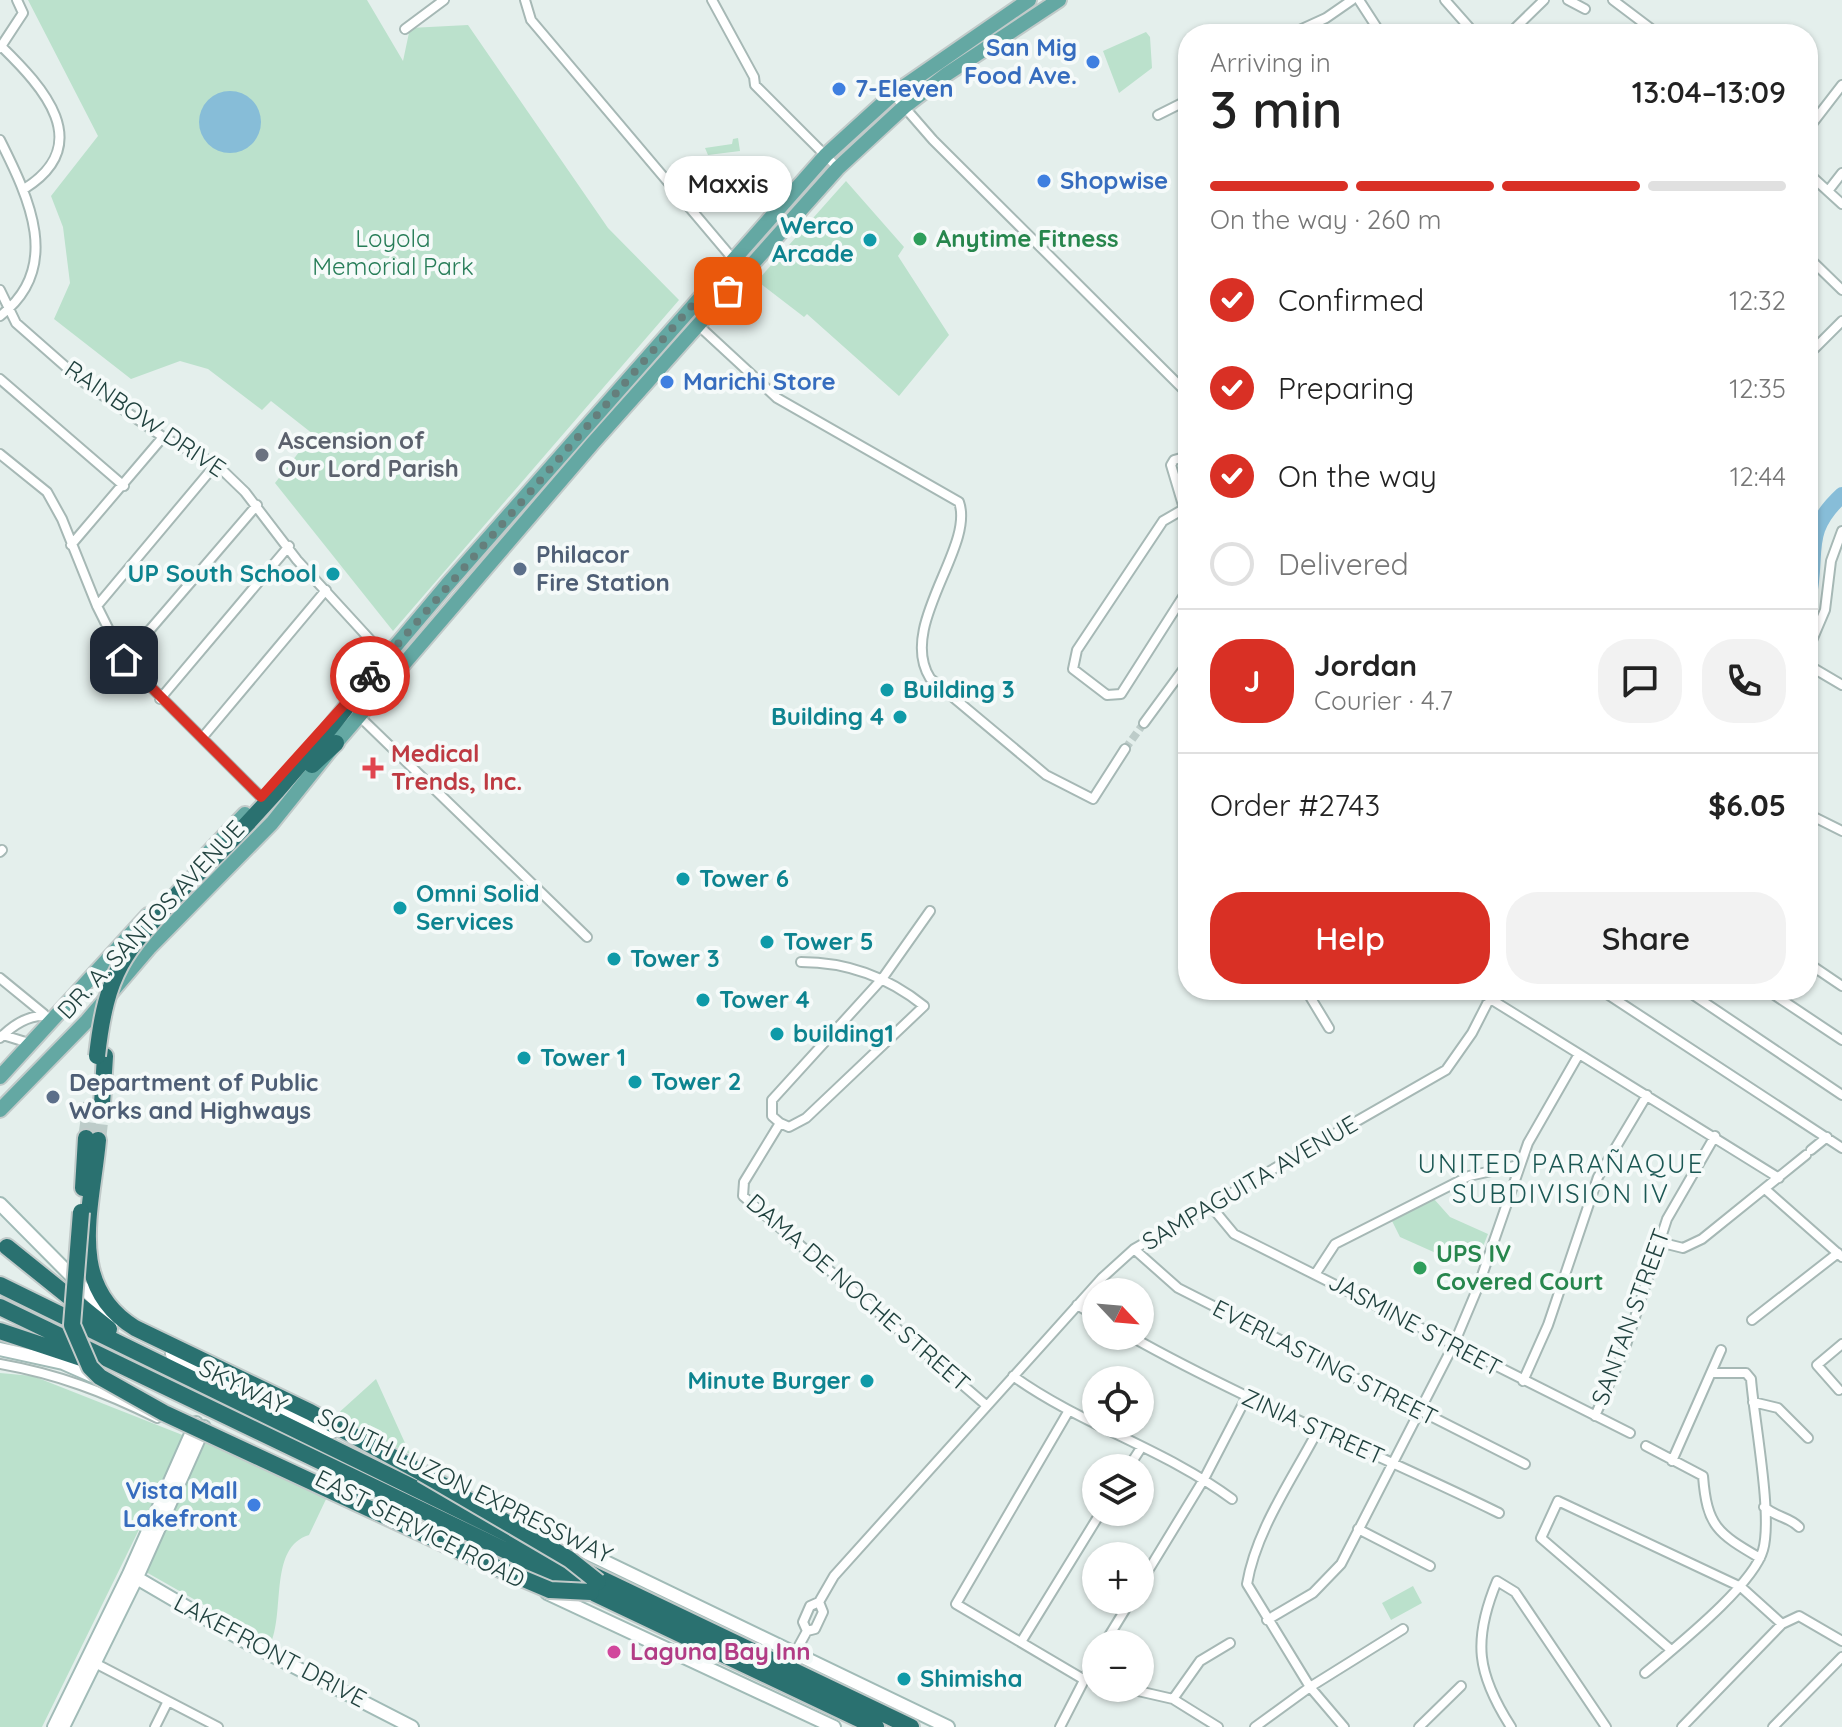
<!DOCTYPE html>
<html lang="en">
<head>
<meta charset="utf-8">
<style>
  body { margin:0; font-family:Quicksand,sans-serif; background:#f2f2f2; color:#222; height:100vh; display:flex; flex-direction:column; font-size:30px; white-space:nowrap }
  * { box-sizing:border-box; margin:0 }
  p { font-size:26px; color:#767676 }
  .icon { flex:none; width:44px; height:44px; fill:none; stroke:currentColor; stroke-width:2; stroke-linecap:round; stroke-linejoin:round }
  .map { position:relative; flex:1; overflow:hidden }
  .sheet { position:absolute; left:1178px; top:24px; width:640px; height:976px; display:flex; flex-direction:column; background:#fff; border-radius:32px; box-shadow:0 2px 6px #0004 }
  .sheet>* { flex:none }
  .needle { width:52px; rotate:116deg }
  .tools { position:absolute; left:1082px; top:1278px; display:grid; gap:16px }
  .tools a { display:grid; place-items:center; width:72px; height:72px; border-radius:50%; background:#fff; box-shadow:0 2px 6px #0004; font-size:40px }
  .pin { position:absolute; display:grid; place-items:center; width:68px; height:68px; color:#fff; margin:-34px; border-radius:16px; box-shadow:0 4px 12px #0006 }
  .courier { position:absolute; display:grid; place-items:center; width:80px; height:80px; margin:-40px; border:6px solid #d93025; border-radius:50%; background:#fff; color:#222; box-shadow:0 2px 10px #0007 }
  .bubble { position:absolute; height:56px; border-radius:28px; background:#fff; box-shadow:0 2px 6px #0004; font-size:26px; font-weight:600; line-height:56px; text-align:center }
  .headline em { font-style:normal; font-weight:600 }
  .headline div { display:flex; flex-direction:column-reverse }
  .headline { display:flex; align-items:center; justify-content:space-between; height:136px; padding:0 32px }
  h1 { font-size:52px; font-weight:600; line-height:60px }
  .bar { display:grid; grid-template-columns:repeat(4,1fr); gap:12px 8px; align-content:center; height:96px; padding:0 32px }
  .bar i { height:10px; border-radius:6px; background:#e0e0e0 }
  .bar .selected { background:#d93025 }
  .bar p { grid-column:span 4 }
  .line { display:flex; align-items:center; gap:20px; padding:0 32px; border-top:2px solid #e0e0e0 }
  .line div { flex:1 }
  .round { display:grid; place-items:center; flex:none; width:84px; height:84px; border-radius:32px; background:#f2f2f2 }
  ol { padding:0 32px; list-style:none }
  li { display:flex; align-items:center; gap:24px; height:88px }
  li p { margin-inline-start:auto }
  li .icon { padding:8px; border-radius:50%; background:#d93025; color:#fff; stroke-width:4 }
  li:last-child { color:#767676 }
  li i { width:44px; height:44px; border:4px solid #e0e0e0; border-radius:50% }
  .cta { display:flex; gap:16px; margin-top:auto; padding:16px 32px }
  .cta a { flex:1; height:92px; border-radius:32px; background:#d93025; color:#fff; font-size:32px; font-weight:600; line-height:92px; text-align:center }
  .cta a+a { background:#f2f2f2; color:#222 }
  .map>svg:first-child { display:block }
  .green { fill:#bbe1cc }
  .water { fill:#87bdd8 }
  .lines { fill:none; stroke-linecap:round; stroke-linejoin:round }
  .river { stroke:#87bdd8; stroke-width:16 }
  .street-tunnel { stroke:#bdccc9; stroke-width:8; stroke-dasharray:8 4; stroke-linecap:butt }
  .highway-tunnel { stroke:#bdccc9; stroke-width:16; stroke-dasharray:16 8; stroke-linecap:butt }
  .street-casing { stroke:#a6b8b5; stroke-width:12 }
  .secondary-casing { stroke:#a1bbb7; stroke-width:16 }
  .primary-casing { stroke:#c1cac9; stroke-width:18 }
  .highway-casing { stroke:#c1cac9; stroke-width:20 }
  .street { stroke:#fff; stroke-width:8 }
  .secondary { stroke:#fff; stroke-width:12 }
  .primary { stroke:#64a8a3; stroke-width:14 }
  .highway { stroke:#2a7170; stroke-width:16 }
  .highway-bridge-casing { stroke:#c1cac9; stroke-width:20; stroke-linecap:butt }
  .highway-bridge { stroke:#2a7170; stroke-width:16 }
  .done { stroke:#657f7c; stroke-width:8; stroke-dasharray:0 14.4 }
  .route { stroke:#d93025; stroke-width:10 }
  .shop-dot { fill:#3f7fe0; stroke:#f5faf9; stroke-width:3 }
  .leisure-dot { fill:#2e9e5b; stroke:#f5faf9; stroke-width:3 }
  .culture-dot { fill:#0f9aa8; stroke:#f5faf9; stroke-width:3 }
  .worship-dot { fill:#6b7280; stroke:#f5faf9; stroke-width:3 }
  .service-dot { fill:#5c6f8a; stroke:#f5faf9; stroke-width:3 }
  .health-dot { fill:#e0444e; stroke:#f5faf9; stroke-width:3 }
  .hotel-dot { fill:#d1479c; stroke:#f5faf9; stroke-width:3 }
  .labels { text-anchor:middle; stroke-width:8; stroke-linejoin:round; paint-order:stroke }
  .shop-label { font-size:24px; font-weight:bold; fill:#366cbe; stroke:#f5faf9; text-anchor:start }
  .culture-label { font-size:24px; font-weight:bold; fill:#0d838f; stroke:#f5faf9; text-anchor:start }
  .park-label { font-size:24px; fill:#277d58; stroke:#f5faf9 }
  .leisure-label { font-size:24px; font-weight:bold; fill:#27864d; stroke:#f5faf9; text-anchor:start }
  .street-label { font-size:24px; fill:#21423f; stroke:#f5faf9 }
  .worship-label { font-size:24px; font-weight:bold; fill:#5b616d; stroke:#f5faf9; text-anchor:start }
  .service-label { font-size:24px; font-weight:bold; fill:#4e5e75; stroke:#f5faf9; text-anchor:start }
  .health-label { font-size:24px; font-weight:bold; fill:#be3a42; stroke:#f5faf9; text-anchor:start }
  .hotel-label { font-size:24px; font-weight:bold; fill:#b23c85; stroke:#f5faf9; text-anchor:start }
  .neighbourhood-label { font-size:26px; letter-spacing:2px; fill:#1b5753; stroke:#f5faf9 }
</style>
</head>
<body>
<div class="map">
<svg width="1842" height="1727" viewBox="0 0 1842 1727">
  <rect width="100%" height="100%" fill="#e4efec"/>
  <!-- green -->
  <path class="green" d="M 28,0 L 367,0 L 403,61 L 410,28 L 468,25 L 608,228 L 679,300 L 393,631 L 275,483 L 313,434 L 271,401 L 262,410 L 208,369 L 180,361 L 131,379 L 54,319 L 70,283 L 63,227 L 51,196 L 98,136 Z
    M 1146,32 L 1150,37 L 1152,68 L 1119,93 L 1103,51 Z
    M 738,138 L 740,151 L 708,155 L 705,148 L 732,144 L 733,139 Z
    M 846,181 L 904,247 L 898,256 L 949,335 L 899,396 L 807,314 L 804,317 L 757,281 Z
    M 1434,1199 L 1450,1217 L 1488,1234 L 1482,1249 L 1465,1242 L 1456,1262 L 1400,1237 L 1392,1221 Z
    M 0,1373 L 33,1376 L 185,1436 L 42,1727 L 0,1727 Z
    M 376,1379 L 410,1454 L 334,1417 Z
    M 208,1437 L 328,1495 L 309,1535 C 269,1547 285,1609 271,1643 L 146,1572 Z
    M 1413,1586 L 1422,1603 L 1391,1620 L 1382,1603 Z"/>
  <!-- water -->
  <path class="water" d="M199 122a31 31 0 1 1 62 0a31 31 0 1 1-62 0Z"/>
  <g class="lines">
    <!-- river -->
    <path class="river" d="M 1808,600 C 1819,553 1801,533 1842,495"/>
    <!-- street-tunnel -->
    <path class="street-tunnel" d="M 1125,749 L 1144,723"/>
    <!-- highway-tunnel -->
    <path class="highway-tunnel" d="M 86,1138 L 91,1103
      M 98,1140 L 102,1104"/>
    <!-- street casing -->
    <g class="street-casing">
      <path id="street" d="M 525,0 L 531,20 L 744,272
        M 712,0 L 754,77 L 755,85 L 838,168
        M 1359,0 L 1381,34
        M 1445,0 L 1475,34
        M 1568,0 L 1585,9
        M 1613,0 L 1658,34
        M 405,29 L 444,0
        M 1291,34 L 1326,18 L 1352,0
        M 1509,34 L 1544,0
        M 1,46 C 43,87 96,144 24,189
        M 0,48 L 23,13 L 17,0
        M 893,94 L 933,140 L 1188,394
        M 1158,115 L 1188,100
        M 1808,129 L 1842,85
        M 0,140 C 29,198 63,268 0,316
        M 1808,173 L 1842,204
        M 1828,191 L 1842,173
        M 1808,257 L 1842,290
        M 0,290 L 16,323 L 82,381 L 163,437 L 216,464 L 245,492 L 297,560 L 386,657
        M 698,325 L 777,398 L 959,502 C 975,547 897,626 930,678 L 1046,775 L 1093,799 L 1125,749
        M 1808,355 L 1842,321
        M 0,379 L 124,486
        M 0,454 L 47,492 L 62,519 L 97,606 L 124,660 L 261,797
        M 1188,456 L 1174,460 L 1171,465 L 1188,522
        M 1182,510 L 1163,521 L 1077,650 L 1073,669 L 1107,695 L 1121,694 L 1188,589
        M 71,545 L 163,437
        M 97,606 L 216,464
        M 1808,650 L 1825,610 L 1831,561 L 1842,531
        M 124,660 L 257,505
        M 1808,665 L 1842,685
        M 160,699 L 289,546
        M 359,716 L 587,937
        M 1144,723 L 1188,663
        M 202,738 L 326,590
        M 1808,814 L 1842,831
        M 0,852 L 2,850
        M 1808,963 L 1842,986
        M 0,978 L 44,1014
        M 1306,990 L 1329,1028
        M 1476,990 L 1779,1178
        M 1601,990 L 1842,1148
        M 1686,990 L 1842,1095
        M 1767,990 L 1842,1040
        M 3,1035 L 32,1044
        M 0,1038 C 15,1023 34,1011 55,1018
        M 780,1123 L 744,1182 L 743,1196 L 986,1405
        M 780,1123 L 789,1127 L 806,1118 L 924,1006 C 888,977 848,962 801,962
        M 780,1123 L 772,1116 L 772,1100 L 882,979 L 930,911
        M 1811,1150 L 1827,1137
        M 1765,1189 L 1842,1257
        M 1210,1205 L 1234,1234 L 1630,1433
        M 1659,1242 L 1683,1248 L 1702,1239 L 1806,1155
        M 1134,1249 L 1178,1288 L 1525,1464
        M 1316,1273 L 1335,1244 L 1469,1176 L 1519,1165
        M 1077,1305 L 1096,1316
        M 1752,1320 L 1838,1253
        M 1130,1336 C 1249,1403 1377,1453 1499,1513
        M 0,1364 C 57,1374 105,1392 157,1418
        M 1013,1376 C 1081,1425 1165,1449 1232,1499
        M 1523,1381 L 1548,1325 L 1598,1177 L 1647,1095
        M 1839,1390 L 1817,1365 L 1842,1344
        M 1753,1402 L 1778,1408 L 1808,1438
        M 1068,1412 L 956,1604 L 1083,1679 L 1096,1681
        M 1595,1416 L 1625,1348 L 1667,1219 L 1715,1136
        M 1318,1430 C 1293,1478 1256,1530 1247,1584 L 1310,1687 L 1344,1727
        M 1646,1446 L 1703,1476 C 1707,1526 1717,1533 1760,1558
        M 1672,1461 L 1721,1350
        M 1128,1468 L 1141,1448
        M 1764,1507 C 1778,1518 1789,1517 1799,1527
        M 1358,1529 L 1430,1566
        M 1140,1584 L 1204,1479 L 1246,1398
        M 1267,1620 L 1313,1593 L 1341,1564 L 1454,1344 L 1478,1287 L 1528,1143 L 1579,1054
        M 807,1631 L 803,1622 L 810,1606 L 819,1602 L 834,1576 L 1102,1278 L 1134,1249 L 1446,1070 L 1472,1033 L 1494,990
        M 1021,1642 L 1101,1512
        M 1104,1644 L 1131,1600
        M 1670,1649 L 1541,1538 L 1558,1501 L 1741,1587 L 1782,1624
        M 795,1653 L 807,1631 L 815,1629 L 823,1612 L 819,1602
        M 91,1661 L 218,1727
        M 1645,1673 C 1674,1648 1753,1586 1763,1550 C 1773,1516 1754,1419 1751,1379 L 1746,1373 L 1711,1373
        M 1125,1688 L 1173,1699 L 1218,1727
        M 1173,1699 L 1200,1661 L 1230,1643
        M 155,1727 L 168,1701
        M 1060,1727 L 1096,1657
        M 1255,1727 L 1310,1687 L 1403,1629
        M 1419,1727 L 1461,1686
        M 1511,1727 C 1477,1674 1472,1641 1497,1581 L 1515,1592 L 1606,1727
        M 1682,1727 L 1782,1624 L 1799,1616 L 1842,1641
        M 1773,1727 L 1842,1657"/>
    </g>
    <!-- secondary casing -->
    <g class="secondary-casing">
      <path id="secondary" d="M 0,1204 L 115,1320
        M 0,1349 L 63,1363 L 97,1378
        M 172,1354 L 332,1432
        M 504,1513 L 948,1727
        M 130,1574 L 248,1643 L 412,1727
        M 547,1593 L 834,1727
        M 54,1727 L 129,1574 L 196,1423
        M 63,1727 L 137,1577 L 204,1427"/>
    </g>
    <!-- primary casing -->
    <g class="primary-casing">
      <path id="primary" d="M 356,693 L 447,585 L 826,155 L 893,94 L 1029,0
        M 207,854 L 245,814
        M 0,1077 L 148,915
        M 0,1110 L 86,1022 L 150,947 L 272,823 L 336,743 L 593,443 L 838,168 L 904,107 L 947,74 L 1059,0"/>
    </g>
    <!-- highway casing -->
    <g class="highway-casing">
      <path id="highway" d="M 312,765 L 336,743
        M 185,886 C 250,825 308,758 362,687
        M 102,1104 L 105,1056
        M 98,1140 C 92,1208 65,1285 135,1328 L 310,1412 L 422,1473
        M 83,1188 L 86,1138
        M 7,1247 L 109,1329
        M 0,1285 L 541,1550
        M 0,1307 L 542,1568
        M 0,1331 L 90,1361
        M 529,1550 L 587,1578
        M 532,1569 L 579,1592
        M 587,1572 L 911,1727
        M 581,1587 L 876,1727"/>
    </g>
    <!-- street -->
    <use href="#street" class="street"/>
    <!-- secondary -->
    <use href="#secondary" class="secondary"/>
    <!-- primary -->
    <use href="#primary" class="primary"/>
    <!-- highway -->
    <use href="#highway" class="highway"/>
    <!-- highway-bridge casing -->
    <g class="highway-bridge-casing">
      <path id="highway-bridge" d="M 97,1056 C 107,966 126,950 185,886
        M 81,1212 L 72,1325 L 90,1367 L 100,1377 L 164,1413 L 488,1564 L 550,1590 L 591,1592
        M 422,1473 L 569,1559 L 598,1582"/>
    </g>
    <!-- highway-bridge -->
    <use href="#highway-bridge" class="highway-bridge"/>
  </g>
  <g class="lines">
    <!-- done -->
    <path class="done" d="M 370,676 L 731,261 L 744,272 L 728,291"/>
    <!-- route -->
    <path class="route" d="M 124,660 L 261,797 L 370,676"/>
  </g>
  <!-- markers -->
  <g class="shop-dot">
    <circle cx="1093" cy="62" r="8"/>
    <circle cx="839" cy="89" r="8"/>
    <circle cx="1044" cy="181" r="8"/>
    <circle cx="667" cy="382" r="8"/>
    <circle cx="254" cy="1505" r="8"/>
  </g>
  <g class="leisure-dot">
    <circle cx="920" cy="239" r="8"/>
    <circle cx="1420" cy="1268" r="8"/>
  </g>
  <g class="culture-dot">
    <circle cx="870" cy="240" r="8"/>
    <circle cx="333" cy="574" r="8"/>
    <circle cx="887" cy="690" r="8"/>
    <circle cx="900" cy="717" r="8"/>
    <circle cx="683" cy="879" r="8"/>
    <circle cx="400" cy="908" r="8"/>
    <circle cx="767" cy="942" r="8"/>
    <circle cx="614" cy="959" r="8"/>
    <circle cx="703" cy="1000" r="8"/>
    <circle cx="777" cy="1034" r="8"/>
    <circle cx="524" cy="1058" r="8"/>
    <circle cx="635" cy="1082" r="8"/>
    <circle cx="867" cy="1381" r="8"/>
    <circle cx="904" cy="1679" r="8"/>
  </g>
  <circle class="worship-dot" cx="262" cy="455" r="8"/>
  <g class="service-dot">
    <circle cx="520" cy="569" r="8"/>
    <circle cx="53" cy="1097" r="8"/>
  </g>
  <path class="health-dot" d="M369 756h8v8h8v8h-8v8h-8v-8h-8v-8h8z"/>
  <circle class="hotel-dot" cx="614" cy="1652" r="8"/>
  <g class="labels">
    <!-- shop labels -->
    <g class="shop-label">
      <text x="1077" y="56" text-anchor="end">San Mig<tspan x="1077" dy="28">Food Ave.</tspan></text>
      <text x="855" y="97">7-Eleven</text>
      <text x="1060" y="189">Shopwise</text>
      <text x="683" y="390">Marichi Store</text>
      <text x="238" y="1499" text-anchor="end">Vista Mall<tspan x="238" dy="28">Lakefront</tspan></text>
    </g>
    <!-- culture labels -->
    <g class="culture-label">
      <text x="854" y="234" text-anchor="end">Werco<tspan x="854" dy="28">Arcade</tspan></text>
      <text x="317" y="582" text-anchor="end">UP South School</text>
      <text x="903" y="698">Building 3</text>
      <text x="884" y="725" text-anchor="end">Building 4</text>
      <text x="699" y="887">Tower 6</text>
      <text x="416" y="902">Omni Solid<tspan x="416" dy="28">Services</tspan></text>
      <text x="783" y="950">Tower 5</text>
      <text x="630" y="967">Tower 3</text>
      <text x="719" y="1008">Tower 4</text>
      <text x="793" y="1042">building1</text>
      <text x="540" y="1066">Tower 1</text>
      <text x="651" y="1090">Tower 2</text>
      <text x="851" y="1389" text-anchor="end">Minute Burger</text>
      <text x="920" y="1687">Shimisha</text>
    </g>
    <!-- park labels -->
    <g class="park-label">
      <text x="393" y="247">Loyola<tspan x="393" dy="28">Memorial Park</tspan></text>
    </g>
    <!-- leisure labels -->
    <g class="leisure-label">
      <text x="936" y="247">Anytime Fitness</text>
      <text x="1436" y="1262">UPS IV<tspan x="1436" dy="28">Covered Court</tspan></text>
    </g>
    <!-- street labels -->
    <g class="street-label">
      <text transform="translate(145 419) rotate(34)" y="8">RAINBOW DRIVE</text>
      <text transform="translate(151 920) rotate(-47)" y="8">DR. A. SANTOS AVENUE</text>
      <text transform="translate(1250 1183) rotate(-30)" y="8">SAMPAGUITA AVENUE</text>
      <text transform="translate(858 1293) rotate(41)" y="8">DAMA DE NOCHE STREET</text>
      <text transform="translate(1631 1317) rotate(-70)" y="8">SANTAN STREET</text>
      <text transform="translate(1415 1325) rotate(28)" y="8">JASMINE STREET</text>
      <text transform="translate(1325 1363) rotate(27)" y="8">EVERLASTING STREET</text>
      <text transform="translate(243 1387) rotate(26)" y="8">SKYWAY</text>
      <text transform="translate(1313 1427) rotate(24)" y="8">ZINIA STREET</text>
      <text transform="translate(465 1486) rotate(26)" y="8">SOUTH LUZON EXPRESSWAY</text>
      <text transform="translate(420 1529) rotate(27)" y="8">EAST SERVICE ROAD</text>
      <text transform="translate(270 1651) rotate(28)" y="8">LAKEFRONT DRIVE</text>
    </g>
    <!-- worship labels -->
    <g class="worship-label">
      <text x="278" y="449">Ascension of<tspan x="278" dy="28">Our Lord Parish</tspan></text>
    </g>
    <!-- service labels -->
    <g class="service-label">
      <text x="536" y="563">Philacor<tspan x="536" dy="28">Fire Station</tspan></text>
      <text x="69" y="1091">Department of Public<tspan x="69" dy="28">Works and Highways</tspan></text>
    </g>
    <!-- health labels -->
    <g class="health-label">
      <text x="391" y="762">Medical<tspan x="391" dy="28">Trends, Inc.</tspan></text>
    </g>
    <!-- hotel labels -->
    <g class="hotel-label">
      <text x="630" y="1660">Laguna Bay Inn</text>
    </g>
    <!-- neighbourhood labels -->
    <g class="neighbourhood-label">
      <text x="1561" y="1173">UNITED PARAÑAQUE<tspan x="1561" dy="30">SUBDIVISION IV</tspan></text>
    </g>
  </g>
</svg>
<div class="tools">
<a><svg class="needle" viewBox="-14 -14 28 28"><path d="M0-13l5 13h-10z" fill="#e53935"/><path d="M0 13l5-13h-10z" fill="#767676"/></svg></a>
<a><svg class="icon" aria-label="locate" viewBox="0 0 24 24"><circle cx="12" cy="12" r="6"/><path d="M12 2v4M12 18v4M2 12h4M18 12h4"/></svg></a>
<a><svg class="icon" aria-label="layers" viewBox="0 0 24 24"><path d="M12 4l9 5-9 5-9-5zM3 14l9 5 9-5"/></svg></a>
<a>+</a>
<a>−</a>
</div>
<div class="pin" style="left:728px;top:291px;background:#ea580c"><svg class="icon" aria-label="bag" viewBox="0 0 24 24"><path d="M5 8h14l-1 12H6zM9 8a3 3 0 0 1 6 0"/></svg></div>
<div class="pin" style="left:124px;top:660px;background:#1f2937"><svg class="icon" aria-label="home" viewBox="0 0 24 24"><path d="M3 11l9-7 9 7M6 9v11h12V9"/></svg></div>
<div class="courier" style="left:370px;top:676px"><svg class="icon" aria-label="bike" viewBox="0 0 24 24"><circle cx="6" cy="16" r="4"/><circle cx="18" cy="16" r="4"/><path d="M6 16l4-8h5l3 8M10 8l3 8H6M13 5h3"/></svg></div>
<div class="bubble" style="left:664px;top:156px;width:128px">Maxxis</div>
<section class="sheet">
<div class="headline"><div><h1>3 min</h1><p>Arriving in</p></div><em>13:04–13:09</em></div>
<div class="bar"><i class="selected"></i><i class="selected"></i><i class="selected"></i><i></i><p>On the way · 260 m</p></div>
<ol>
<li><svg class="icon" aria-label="check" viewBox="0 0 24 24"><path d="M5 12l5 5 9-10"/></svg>Confirmed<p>12:32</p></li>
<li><svg class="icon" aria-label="check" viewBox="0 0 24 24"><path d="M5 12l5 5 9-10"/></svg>Preparing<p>12:35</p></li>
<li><svg class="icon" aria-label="check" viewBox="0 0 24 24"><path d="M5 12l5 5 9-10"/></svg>On the way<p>12:44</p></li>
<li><i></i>Delivered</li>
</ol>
<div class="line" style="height:144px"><b class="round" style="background:#d93025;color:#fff">J</b><div><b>Jordan</b><p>Courier · 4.7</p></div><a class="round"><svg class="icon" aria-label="chat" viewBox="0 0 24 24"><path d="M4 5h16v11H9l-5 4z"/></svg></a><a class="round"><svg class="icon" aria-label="phone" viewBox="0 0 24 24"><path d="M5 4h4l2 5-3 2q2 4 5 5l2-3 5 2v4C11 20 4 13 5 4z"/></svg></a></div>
<div class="line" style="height:104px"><div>Order #2743</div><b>$6.05</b></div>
<div class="cta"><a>Help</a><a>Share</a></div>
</section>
</div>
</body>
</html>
